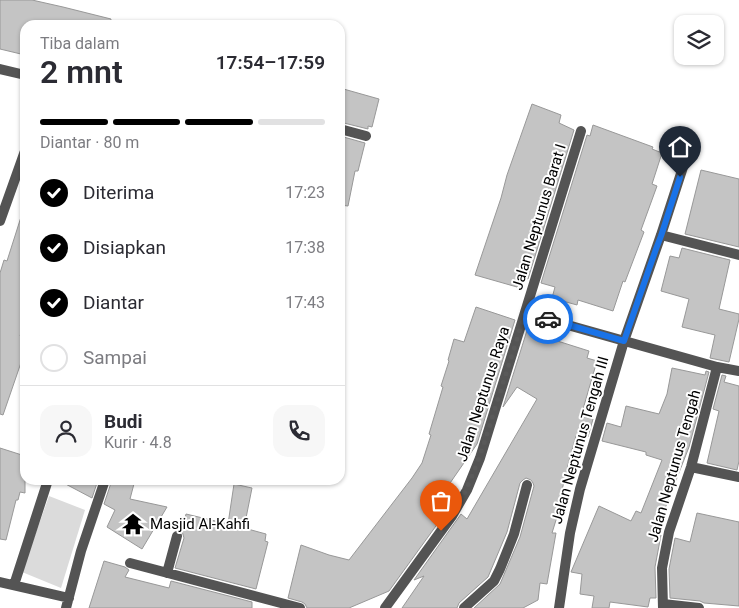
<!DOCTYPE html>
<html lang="id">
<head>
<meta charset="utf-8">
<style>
  body { margin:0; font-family:Roboto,sans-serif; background:#f7f7f7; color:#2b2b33; height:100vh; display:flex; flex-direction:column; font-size:19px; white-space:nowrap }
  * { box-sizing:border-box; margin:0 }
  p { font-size:16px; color:#7c7c81 }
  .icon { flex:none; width:28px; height:28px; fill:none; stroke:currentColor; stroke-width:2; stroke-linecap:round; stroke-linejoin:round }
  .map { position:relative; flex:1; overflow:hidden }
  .side { position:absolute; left:20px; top:20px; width:325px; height:465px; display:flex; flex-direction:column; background:#fff; border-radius:15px; box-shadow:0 1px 4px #0004 }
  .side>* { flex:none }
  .tools { position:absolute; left:674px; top:15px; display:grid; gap:10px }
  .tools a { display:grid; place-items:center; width:50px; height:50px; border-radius:10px; background:#fff; box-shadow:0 1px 4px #0004; font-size:25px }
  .pin { position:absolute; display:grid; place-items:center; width:42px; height:42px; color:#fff; margin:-51px -21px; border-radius:50% 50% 50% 0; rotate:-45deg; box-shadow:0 0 5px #0007 }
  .pin .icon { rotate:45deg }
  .courier { position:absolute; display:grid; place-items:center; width:50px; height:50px; margin:-25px; border:4px solid #1a73e8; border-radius:50%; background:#fff; color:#222; box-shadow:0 1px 6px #0007 }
  .head em { font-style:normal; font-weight:600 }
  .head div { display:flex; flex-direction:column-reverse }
  .head { display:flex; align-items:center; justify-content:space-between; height:85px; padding:0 20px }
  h1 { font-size:32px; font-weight:600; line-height:38px }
  .bar { display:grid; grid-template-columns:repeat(4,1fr); gap:8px 5px; align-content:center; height:60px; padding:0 20px }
  .bar i { height:6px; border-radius:4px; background:#e1e1e2 }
  .bar .current { background:#000 }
  .bar p { grid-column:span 4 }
  .line { display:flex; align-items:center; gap:12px; padding:0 20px; border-top:1px solid #e1e1e2 }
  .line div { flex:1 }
  .round { display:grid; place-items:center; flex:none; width:52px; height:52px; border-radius:15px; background:#f7f7f7 }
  ol { padding:0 20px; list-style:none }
  li { display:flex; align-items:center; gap:15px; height:55px }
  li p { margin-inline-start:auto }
  li .icon { padding:5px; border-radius:50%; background:#000; color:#fff; stroke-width:4 }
  li:last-child { color:#7c7c81 }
  li i { width:28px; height:28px; border:2px solid #e1e1e2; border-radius:50% }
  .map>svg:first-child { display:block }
  .green { fill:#dbdbdb }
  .building { fill:#c4c4c4; stroke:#989898 }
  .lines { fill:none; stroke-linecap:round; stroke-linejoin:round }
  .street { stroke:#545454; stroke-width:10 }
  .done { stroke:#595959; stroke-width:5; stroke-dasharray:0 9 }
  .route { stroke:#1a73e8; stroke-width:6 }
  .labels { text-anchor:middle; stroke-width:4; stroke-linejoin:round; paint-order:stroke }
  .street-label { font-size:15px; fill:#000; stroke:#fff }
  .poi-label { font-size:15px; fill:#000; stroke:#fff; text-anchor:start }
</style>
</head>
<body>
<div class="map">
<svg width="739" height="608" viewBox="0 0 739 608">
  <rect width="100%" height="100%" fill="#fff"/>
  <!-- green -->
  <path class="green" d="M 49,496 L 85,510 L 61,588 L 22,572 Z"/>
  <!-- building -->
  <path class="building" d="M 0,0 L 32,0 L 63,7 L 111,19 L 110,25 L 58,25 L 59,23 L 51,22 L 50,25 L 25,25 L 25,55 L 0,49 Z
    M 340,88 L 379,99 L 372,127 L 368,126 L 368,129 L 340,122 Z
    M 532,104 L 561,115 L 559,123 L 574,130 L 528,279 L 521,276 L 517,287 L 475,275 L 501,198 L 507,175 Z
    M 593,125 L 653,147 L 652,149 L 662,153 L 652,184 L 657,186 L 641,230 L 644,232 L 625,282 L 623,281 L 613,311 L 578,300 L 577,305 L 552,298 L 555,287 L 541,283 L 587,135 L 590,136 Z
    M 340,136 L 365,143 L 358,171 L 355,171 L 348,206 L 340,205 Z
    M 701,170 L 739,179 L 739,247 L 685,234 Z
    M 21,217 L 25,218 L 25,320 L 20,336 L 25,338 L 25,351 L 3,415 L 0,414 L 0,273 L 4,260 L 7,261 Z
    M 682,248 L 730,260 L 719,309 L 739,314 L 739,319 L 729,362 L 710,358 L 715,335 L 682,327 L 689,299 L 661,291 L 670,256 L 679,258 Z
    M 476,307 L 515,320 L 477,444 L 439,499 L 450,506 L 446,512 L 389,591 L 349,608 L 307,608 L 305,604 L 302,602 L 288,598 L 301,545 L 329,555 L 349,560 L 412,478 L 422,463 L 431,435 L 429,434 L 443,387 L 441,386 L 449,361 L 448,360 L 454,339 L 464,342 Z
    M 529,324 L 548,330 L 548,338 L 589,351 L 587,358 L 597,361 L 581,416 L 593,419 L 588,437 L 583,436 L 582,438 L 576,436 L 570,457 L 562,490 L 565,491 L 552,533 L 556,533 L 547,584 L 540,583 L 538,600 L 523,608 L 474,608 L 500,584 L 520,537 L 534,486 L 533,483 L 531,480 L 526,478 L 523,480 L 520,483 L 507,532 L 488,577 L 459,603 L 457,608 L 402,608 L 424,576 L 414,580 L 461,514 L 467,519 L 537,399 L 517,387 L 503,407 Z
    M 672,368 L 705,375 L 706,371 L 709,372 L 689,447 L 655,534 L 661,535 L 655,567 L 656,598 L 650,598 L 648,607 L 610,602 L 609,608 L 592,608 L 594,596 L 580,594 L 582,574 L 571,572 L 599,506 L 631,521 L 636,511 L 641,513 L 662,460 L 646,455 L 646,452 L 602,441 L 607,423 L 621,427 L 626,406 L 659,414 L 667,394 Z
    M 722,375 L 726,376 L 724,382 L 739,386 L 739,461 L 737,470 L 707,463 L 719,411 L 713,409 Z
    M 0,448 L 25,456 L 25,493 L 20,492 L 18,500 L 16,500 L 6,540 L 0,539 Z
    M 58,480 L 98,480 L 92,498 Z
    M 112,480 L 135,480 L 130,499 L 167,507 L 142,549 L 107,527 L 115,510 L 104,504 Z
    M 234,484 L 252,488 L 244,528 L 266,534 L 265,541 L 268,542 L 256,589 L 175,568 L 184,538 L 182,531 L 186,514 L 228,524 Z
    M 697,513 L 739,522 L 739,606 L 704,603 L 700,601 L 670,598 L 669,569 L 675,538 L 690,542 Z
    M 104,561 L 125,567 L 129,570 L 125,577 L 169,588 L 171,581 L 252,602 L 252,608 L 89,608 Z"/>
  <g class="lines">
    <!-- street -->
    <path class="street" d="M 0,69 L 25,75
      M 340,129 L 366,136
      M 0,221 L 25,151
      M 661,235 L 739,255
      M 525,313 L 717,367 L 739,371
      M 691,467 L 739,477
      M 130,563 L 300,608
      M 167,573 L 177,536
      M 0,582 L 69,598
      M 14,585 L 48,480
      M 663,604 L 699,608
      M 66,608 L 81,551 L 105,480
      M 385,608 L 452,516 L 467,490 L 480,458 L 581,131
      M 464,608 L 494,581 L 500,569 L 514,534 L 527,485
      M 559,608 L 570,533 L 580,489 L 624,341 L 661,235 L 685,161
      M 663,608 L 662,568 L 669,532 L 691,467 L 717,367"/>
  </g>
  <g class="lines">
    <!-- done -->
    <path class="done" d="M 441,531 C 470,492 482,451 496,405 C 506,374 516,343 525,313 L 548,319"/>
    <!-- route -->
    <path class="route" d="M 548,319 L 624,341 L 656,249 L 661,236 L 680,177"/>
  </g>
  <!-- icons -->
  <defs>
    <g id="temple-bare" transform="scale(1.725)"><path d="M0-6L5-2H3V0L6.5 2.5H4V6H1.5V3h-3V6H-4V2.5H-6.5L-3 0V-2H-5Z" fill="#000" stroke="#fff" stroke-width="2.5" paint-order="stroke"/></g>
  </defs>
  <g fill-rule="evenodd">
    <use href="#temple-bare" x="133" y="524"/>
  </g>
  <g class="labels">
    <!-- street labels -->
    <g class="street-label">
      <text transform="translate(539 217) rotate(-73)" y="5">Jalan Neptunus Barat I</text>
      <text transform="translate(483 394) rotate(-72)" y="5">Jalan Neptunus Raya</text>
      <text transform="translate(580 440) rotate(-74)" y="5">Jalan Neptunus Tengah III</text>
      <text transform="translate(674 466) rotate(-74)" y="5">Jalan Neptunus Tengah</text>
    </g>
    <!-- poi labels -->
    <g class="poi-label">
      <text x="150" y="529">Masjid Al-Kahfi</text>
    </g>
  </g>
</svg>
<div class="tools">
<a><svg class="icon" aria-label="layers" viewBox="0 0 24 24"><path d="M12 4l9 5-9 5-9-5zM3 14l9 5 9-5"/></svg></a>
</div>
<div class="pin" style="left:441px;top:531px;background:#ea580c"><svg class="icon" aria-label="bag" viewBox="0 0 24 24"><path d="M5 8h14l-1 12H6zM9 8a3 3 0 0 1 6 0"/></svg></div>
<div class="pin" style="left:680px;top:177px;background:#1f2937"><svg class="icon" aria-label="home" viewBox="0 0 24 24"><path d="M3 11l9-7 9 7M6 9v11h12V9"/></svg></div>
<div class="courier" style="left:548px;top:319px"><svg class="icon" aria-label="car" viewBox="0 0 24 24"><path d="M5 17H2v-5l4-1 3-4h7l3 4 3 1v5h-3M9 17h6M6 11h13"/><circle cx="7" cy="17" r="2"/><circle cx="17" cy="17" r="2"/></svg></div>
<section class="side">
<div class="head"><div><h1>2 mnt</h1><p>Tiba dalam</p></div><em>17:54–17:59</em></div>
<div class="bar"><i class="current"></i><i class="current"></i><i class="current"></i><i></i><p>Diantar · 80 m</p></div>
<ol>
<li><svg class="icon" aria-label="check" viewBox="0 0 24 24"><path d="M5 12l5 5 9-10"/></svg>Diterima<p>17:23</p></li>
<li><svg class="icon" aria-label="check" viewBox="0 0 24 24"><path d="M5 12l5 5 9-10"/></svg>Disiapkan<p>17:38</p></li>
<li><svg class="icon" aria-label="check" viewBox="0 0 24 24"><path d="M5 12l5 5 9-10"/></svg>Diantar<p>17:43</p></li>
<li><i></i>Sampai</li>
</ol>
<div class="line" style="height:90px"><a class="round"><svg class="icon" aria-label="person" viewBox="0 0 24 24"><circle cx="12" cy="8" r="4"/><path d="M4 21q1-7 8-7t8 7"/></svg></a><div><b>Budi</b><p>Kurir · 4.8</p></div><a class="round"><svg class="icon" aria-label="phone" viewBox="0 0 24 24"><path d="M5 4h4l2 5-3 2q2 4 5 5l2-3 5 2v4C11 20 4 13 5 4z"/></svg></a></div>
</section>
</div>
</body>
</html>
